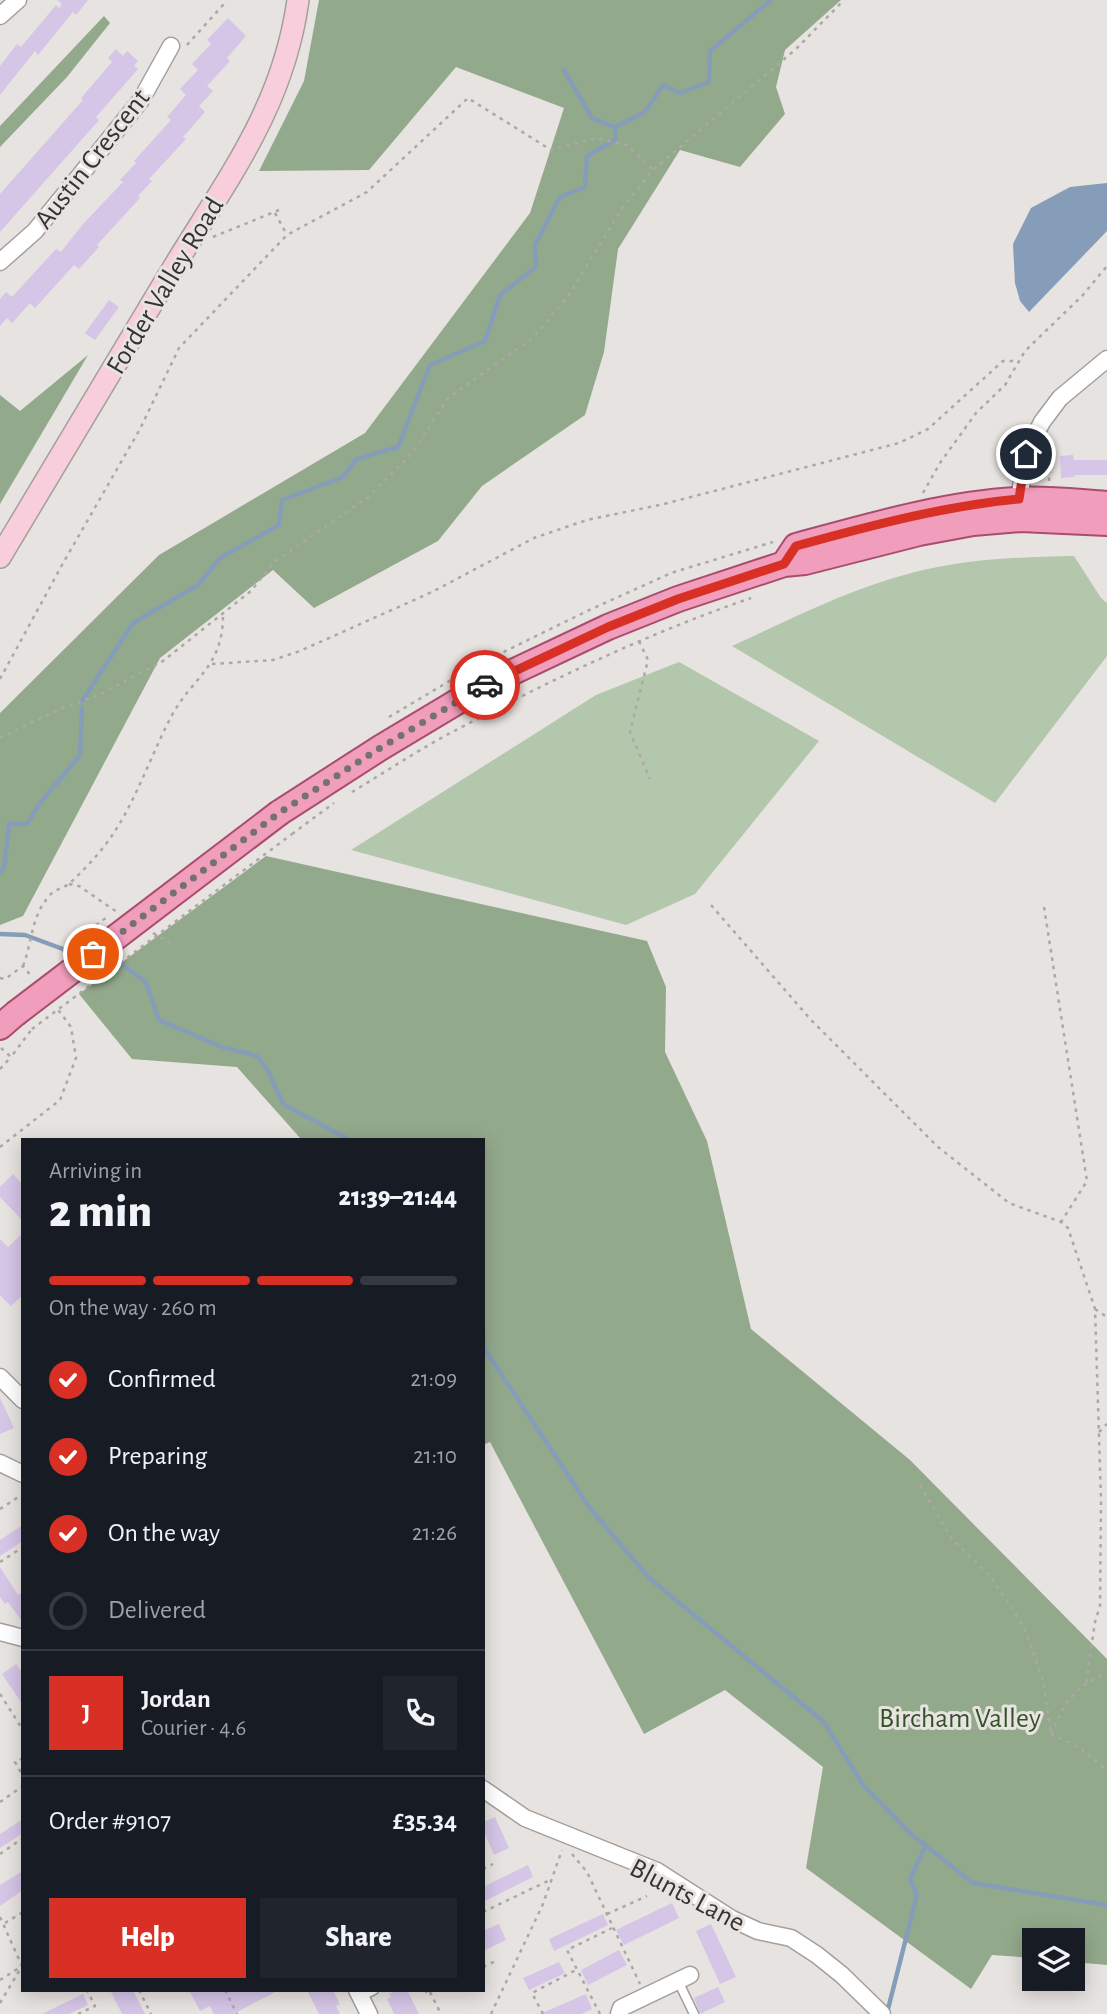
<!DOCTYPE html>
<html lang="en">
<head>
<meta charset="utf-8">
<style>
  body { margin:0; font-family:"Alegreya Sans",sans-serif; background:#20242c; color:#f1f3f6; height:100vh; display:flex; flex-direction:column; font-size:26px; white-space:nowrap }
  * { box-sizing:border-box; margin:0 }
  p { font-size:23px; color:#9ea1a6 }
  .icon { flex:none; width:38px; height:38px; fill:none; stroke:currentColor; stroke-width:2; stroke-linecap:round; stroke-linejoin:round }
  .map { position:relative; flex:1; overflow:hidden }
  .sheet { position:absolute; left:21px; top:1138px; width:464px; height:854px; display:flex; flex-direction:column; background:#171b24; border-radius:0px; box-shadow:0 4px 18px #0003 }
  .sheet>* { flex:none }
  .controls { position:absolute; left:1022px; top:1928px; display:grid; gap:14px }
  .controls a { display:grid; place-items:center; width:63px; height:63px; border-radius:0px; background:#171b24; box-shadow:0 4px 18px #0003; font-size:35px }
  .pin { position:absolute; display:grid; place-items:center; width:60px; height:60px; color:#fff; margin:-30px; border:4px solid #fff; border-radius:50%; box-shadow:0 2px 7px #0007 }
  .courier { position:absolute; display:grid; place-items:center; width:70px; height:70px; margin:-35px; border:5px solid #d93025; border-radius:50%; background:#fff; color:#222; box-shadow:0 2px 9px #0007 }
  .head em { font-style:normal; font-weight:800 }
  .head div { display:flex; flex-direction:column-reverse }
  .head { display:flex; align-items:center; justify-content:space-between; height:119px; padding:0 28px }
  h1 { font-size:46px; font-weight:800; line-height:52px }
  .bar { display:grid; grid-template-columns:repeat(4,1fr); gap:10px 7px; align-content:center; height:84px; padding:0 28px }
  .bar i { height:9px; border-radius:5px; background:#363941 }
  .bar .on { background:#d93025 }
  .bar p { grid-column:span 4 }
  .line { display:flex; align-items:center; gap:18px; padding:0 28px; border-top:2px solid #363941 }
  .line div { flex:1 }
  .round { display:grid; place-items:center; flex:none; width:74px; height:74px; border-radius:0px; background:#20242c }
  ol { padding:0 28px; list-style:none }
  li { display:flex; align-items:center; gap:21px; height:77px }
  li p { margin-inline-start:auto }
  li .icon { padding:7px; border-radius:50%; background:#d93025; color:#fff; stroke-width:4 }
  li:last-child { color:#9ea1a6 }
  li i { width:38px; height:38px; border:4px solid #363941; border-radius:50% }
  .button { display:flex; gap:14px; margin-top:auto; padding:14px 28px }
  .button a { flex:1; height:80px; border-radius:0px; background:#d93025; color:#fff; font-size:28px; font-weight:800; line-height:80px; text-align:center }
  .button a+a { background:#20242c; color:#f1f3f6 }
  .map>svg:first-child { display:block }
  .green { fill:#b3c7ad }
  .forest { fill:#93a98c }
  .water { fill:#869db9 }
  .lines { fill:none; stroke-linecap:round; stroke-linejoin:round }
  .stream { stroke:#869db9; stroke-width:4.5 }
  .building { fill:#d5c5e7 }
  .service-casing { stroke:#a49f9c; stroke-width:11 }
  .minor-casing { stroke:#a49f9c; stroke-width:19 }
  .secondary-casing { stroke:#a49f9c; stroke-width:24 }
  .primary-casing { stroke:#a94d6f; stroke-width:28 }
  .path { stroke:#aba8a6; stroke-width:2.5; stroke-dasharray:3.5 5; stroke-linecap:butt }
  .service { stroke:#fff; stroke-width:8 }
  .minor { stroke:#fff; stroke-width:16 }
  .secondary { stroke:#f8cedd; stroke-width:21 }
  .primary { stroke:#f19dbc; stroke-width:24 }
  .primary-bridge-casing { stroke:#a94d6f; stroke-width:28; stroke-linecap:butt }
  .path-bridge { stroke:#aba8a6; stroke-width:2.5; stroke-dasharray:3.5 5; stroke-linecap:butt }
  .primary-bridge { stroke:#f19dbc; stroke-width:24 }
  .done { stroke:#747170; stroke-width:7; stroke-dasharray:0 12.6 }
  .route { stroke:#d93025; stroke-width:9 }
  .labels { text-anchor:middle; stroke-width:6; stroke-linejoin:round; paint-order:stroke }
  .street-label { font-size:28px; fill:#363433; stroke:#e7e3e0 }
  .park-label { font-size:28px; fill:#325328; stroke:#e7e3e0 }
</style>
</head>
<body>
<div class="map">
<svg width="1107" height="2014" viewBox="0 0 1107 2014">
  <rect width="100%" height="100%" fill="#e7e3e0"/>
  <!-- green -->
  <path class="green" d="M 1074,556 L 1101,598 L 1107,603 L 1107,656 L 995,803 L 732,646 C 791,619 851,588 915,572 C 967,559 1021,557 1074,556 Z
    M 679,662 L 819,741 L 695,894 L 626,925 L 351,850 L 596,695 Z"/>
  <!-- forest -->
  <path class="forest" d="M 319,0 L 841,0 L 785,50 L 776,87 L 785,114 L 740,167 L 680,150 L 618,249 L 604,352 L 585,415 L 482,486 L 438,541 L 314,608 L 273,570 L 160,658 L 23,916 L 0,925 L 0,713 L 159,555 L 365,433 L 530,213 L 564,108 L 456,67 L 369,170 L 259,171 L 304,81 Z
    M 104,16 L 110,23 L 67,77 L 0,147 L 0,126 Z
    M 88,355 L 0,504 L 0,395 L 20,411 Z
    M 266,856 L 647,941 L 666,987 L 665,1052 L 707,1141 L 751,1329 L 910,1460 L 1107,1659 L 1107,1965 L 1073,1962 L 1073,1941 L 1034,1941 L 1034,1958 L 992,1955 L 971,1989 L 806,1868 L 823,1767 L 725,1690 L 644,1734 L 490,1442 L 483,1445 L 483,1139 L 301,1139 L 237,1067 L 132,1059 L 79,994 Z"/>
  <!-- water -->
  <path class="water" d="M 1107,183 L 1107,231 L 1029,312 L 1020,301 L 1015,283 L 1013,244 L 1031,208 L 1070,187 Z"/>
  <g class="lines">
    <!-- stream -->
    <path class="stream" d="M 564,70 L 592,118 L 614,127
      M 82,701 L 133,623 L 198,585 L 220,558 L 279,525 L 282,500 L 343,477 L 357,459 L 398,447 L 430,365 L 485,341 L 500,295 L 536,267 L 535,245 L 560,197 L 585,187 L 587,156 L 616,139 L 615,127 L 645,112 L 663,85 L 680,93 L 709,82 L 710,51 L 771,0
      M 0,872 L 4,868 L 9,824 L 27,824 L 40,803 L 80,755 L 82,707
      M 0,934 L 25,935 L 79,955
      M 101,959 L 119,962 L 146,982 L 159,1020 L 222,1047 L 257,1056 L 268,1071 L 283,1104 L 348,1139
      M 483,1328 L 484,1348 L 589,1507 L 649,1578 L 824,1722 L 863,1785 L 911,1834 L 973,1883 L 1107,1905
      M 887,2013 L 917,1895 L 910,1879 L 926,1845"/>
  </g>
  <!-- building -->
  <path class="building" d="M 57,0 L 88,0 L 76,15 L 73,12 L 38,55 L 35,51 L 0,95 L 0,66 L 17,44 L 21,47 L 56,5 L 59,8 L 62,4 Z
    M 228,18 L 246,36 L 227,58 L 230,61 L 207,86 L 213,91 L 199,106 L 205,112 L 183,137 L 186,139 L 149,179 L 152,181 L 138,196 L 140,198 L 97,245 L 99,247 L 79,269 L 74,265 L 35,308 L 30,303 L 12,323 L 7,318 L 0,326 L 0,299 L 6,292 L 12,297 L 56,249 L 61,252 L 83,224 L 123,182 L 120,180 L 136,163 L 134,161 L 171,120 L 167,117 L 186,95 L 180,89 L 198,70 L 192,64 L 211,44 L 207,40 Z
    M 116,49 L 123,56 L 127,51 L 138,61 L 134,66 L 138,69 L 96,117 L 99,120 L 0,232 L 0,194 L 83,100 L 81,98 L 112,62 L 108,58 Z
    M 109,300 L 119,307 L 95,340 L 85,333 Z
    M 1073,455 L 1074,460 L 1107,460 L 1107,475 L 1074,475 L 1075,477 L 1061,478 L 1060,456 Z
    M 13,1174 L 23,1185 L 23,1221 L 0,1197 L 0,1187 Z
    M 23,1233 L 23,1295 L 11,1306 L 0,1295 L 0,1239 L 8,1247 Z
    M 0,1398 L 14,1428 L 0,1434 Z
    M 23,1525 L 23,1541 L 0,1556 L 0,1540 Z
    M 0,1567 L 18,1595 L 23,1592 L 23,1623 L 8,1602 L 5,1604 L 0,1597 Z
    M 16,1664 L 23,1674 L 23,1705 L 2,1674 Z
    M 495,1817 L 509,1848 L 494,1855 L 483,1829 L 483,1822 Z
    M 23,1819 L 23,1833 L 0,1848 L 0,1834 Z
    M 528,1865 L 533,1877 L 483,1902 L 483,1887 Z
    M 23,1871 L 23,1890 L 0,1906 L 0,1885 Z
    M 672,1903 L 679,1918 L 624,1945 L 616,1930 Z
    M 603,1914 L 608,1925 L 554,1951 L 549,1939 Z
    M 499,1924 L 506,1940 L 483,1951 L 483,1931 Z
    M 711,1924 L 736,1977 L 720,1984 L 696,1931 Z
    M 619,1950 L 627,1965 L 588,1985 L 581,1970 Z
    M 559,1962 L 565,1973 L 529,1990 L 523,1978 Z
    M 718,1987 L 725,2002 L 700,2014 L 694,1998 Z
    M 110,1990 L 133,1990 L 145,2014 L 122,2014 Z
    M 189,1990 L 279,1990 L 233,2014 L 214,2014 L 210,2006 L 200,2011 Z
    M 307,1990 L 333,1990 L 340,2004 L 336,2006 L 340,2014 L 319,2014 Z
    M 398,1990 L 407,1990 L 419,2014 L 394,2014 L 387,1999 L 391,1997 L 389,1994 Z
    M 83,1994 L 88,2005 L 69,2014 L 42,2014 Z
    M 586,1994 L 592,2009 L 581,2014 L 540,2014 Z"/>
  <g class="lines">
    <!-- service casing -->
    <g class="service-casing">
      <path id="service" d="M 678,1981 L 694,2014
        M 360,1997 L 374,1990"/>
    </g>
    <!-- minor casing -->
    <g class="minor-casing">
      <path id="minor" d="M 0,16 L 18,0
        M 0,262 L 35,231 L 141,100 L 171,46
        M 1019,500 L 1026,454 L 1042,422 L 1060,398 L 1107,359
        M 0,1377 L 23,1400
        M 0,1463 L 23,1474
        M 0,1632 L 23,1638
        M 483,1789 L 525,1818 L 657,1871 L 732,1919 L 758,1931 L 791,1938 L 817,1955 L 842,1975 L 882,2014
        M 357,1990 L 369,2014
        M 619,2014 L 621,2008 L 690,1975"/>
    </g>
    <!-- secondary casing -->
    <g class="secondary-casing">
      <path id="secondary" d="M 0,557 C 57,463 113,369 169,275 C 224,183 283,110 298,0"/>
    </g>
    <!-- primary casing -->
    <g class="primary-casing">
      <path id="primary" d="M 784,564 L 796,546 C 867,527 943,504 1016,500 C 1046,498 1077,502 1107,504
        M 279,813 L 380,748 L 485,685 L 608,627 L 678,599 L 784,564 L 805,562 L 919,533 L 973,523 L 1021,519 L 1107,523
        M 0,1027 L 15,1014"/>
    </g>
    <!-- path -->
    <path class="path" d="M 187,45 L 223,5 L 224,0
      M 275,213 L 287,235
      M 213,237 L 279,210
      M 1049,481 L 1051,443
      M 923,493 L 940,463 L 976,413 L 1005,385 L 1025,351 L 1082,296 L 1107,266
      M 639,641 L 648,660 L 630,732 L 650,779
      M 212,664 L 273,660 L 300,651 L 432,592 L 534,538 L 587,520 L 664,504 L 899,443 L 928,429 L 1003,361 L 1018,361
      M 473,667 L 585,612 L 671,573 L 773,542
      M 0,679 L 62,565 L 140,429 L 179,348 L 287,235 L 367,192 L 468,98 L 551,150 L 596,138 L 627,145 L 653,170
      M 389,717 L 468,670
      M 0,738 L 60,709 L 99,695 L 163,661 L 251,591 L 274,562 L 367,498 L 413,452 L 448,398 L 534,337 L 570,293 L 623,207 L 653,170 L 796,49 L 844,0
      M 352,792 C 387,771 421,748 458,729 C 553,679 649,633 751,598
      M 292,834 L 334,803
      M 69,884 L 79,886 L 117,912
      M 711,905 L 811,1020 L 938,1147 L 1009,1203 L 1061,1222 L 1068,1228 L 1095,1309 L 1101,1500 L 1100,1606 L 1095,1622 L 1086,1683
      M 1044,907 L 1087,1181 L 1061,1222
      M 153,933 L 172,944
      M 23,966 C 33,940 30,919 49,896 C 55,889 65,888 71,882 C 85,869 100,853 111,837 C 136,801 150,757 171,717 C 192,677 223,668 223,615
      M 0,978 L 5,979 L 23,966 L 32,977
      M 1,1048 L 11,1057 L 32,1029
      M 0,1069 L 11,1057
      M 0,1147 L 60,1100 L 76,1058 L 71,1027 L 56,1007
      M 1095,1309 L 1107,1317
      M 1099,1432 L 1107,1424
      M 920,1485 L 951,1538 L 990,1576 L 1024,1627 L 1043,1680 L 1051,1734
      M 0,1509 L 23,1494
      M 0,1562 L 23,1547
      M 0,1694 L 23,1730
      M 1051,1734 C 1066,1700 1073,1689 1107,1672
      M 1051,1734 L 1080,1748 L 1107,1770
      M 23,1758 L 15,1762 L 23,1776
      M 0,1802 L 23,1786
      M 0,1854 L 23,1838
      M 572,1854 L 587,1872 L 640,1984
      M 483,1869 L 493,1864
      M 483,1912 L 552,1879
      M 607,1914 L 647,1896
      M 0,1917 L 22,1966
      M 5,1923 L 23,1912
      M 483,1967 L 498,1960
      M 0,1980 L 19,1968
      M 139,1990 L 151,2014
      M 225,1990 L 237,2014
      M 425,1990 L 427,1993 L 434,1990
      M 430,1992 L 441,2014
      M 0,2003 L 22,1966
      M 78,2014 L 95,2006 L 87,1990
      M 491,2014 L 543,1904 L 562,1850
      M 543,2014 L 532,1993 L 576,1970
      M 600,2014 L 567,1950 L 612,1928"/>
    <!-- service -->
    <use href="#service" class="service"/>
    <!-- minor -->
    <use href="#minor" class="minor"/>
    <!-- secondary -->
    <use href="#secondary" class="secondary"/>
    <!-- primary -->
    <use href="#primary" class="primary"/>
    <!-- primary-bridge casing -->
    <g class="primary-bridge-casing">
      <path id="primary-bridge" d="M 15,1014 L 279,813"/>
    </g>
    <!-- path-bridge -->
    <path class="path-bridge" d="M 62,951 L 107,917
      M 32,1029 L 292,834"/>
    <!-- primary-bridge -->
    <use href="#primary-bridge" class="primary-bridge"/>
  </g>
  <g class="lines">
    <!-- done -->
    <path class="done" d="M 93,954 L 279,813 L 380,748 L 485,685"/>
    <!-- route -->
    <path class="route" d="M 485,685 L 608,627 L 678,599 L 784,564 L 796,546 C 869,526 944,506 1019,499 L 1026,454"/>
  </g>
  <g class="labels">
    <!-- street labels -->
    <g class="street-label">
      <text transform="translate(91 158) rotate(-52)" y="10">Austin Crescent</text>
      <text transform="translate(164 285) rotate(-59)" y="10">Forder Valley Road</text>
      <text transform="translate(688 1894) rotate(28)" y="10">Blunts Lane</text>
    </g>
    <!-- park labels -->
    <g class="park-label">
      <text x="960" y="1727">Bircham Valley</text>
    </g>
  </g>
</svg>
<div class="controls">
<a><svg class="icon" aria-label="layers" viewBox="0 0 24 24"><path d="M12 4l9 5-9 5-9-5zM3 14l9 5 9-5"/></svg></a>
</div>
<div class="pin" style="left:93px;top:954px;background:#ea580c"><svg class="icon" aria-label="bag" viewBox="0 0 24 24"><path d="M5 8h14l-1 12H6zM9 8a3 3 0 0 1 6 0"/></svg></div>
<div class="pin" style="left:1026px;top:454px;background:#1f2937"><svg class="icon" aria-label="home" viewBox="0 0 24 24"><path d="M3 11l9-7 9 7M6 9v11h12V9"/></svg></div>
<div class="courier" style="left:485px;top:685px"><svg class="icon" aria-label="car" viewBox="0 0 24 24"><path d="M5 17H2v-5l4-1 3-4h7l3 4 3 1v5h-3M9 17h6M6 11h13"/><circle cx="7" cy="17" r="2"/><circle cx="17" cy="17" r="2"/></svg></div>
<section class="sheet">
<div class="head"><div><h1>2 min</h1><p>Arriving in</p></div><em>21:39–21:44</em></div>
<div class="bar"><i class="on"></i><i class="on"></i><i class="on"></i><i></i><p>On the way · 260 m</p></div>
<ol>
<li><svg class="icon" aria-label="check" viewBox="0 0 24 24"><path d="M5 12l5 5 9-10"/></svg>Confirmed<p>21:09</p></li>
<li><svg class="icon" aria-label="check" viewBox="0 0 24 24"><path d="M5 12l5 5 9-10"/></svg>Preparing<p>21:10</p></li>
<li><svg class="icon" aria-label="check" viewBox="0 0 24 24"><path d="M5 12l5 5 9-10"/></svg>On the way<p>21:26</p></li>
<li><i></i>Delivered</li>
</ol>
<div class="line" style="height:126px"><b class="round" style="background:#d93025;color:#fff">J</b><div><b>Jordan</b><p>Courier · 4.6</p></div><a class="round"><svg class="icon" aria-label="phone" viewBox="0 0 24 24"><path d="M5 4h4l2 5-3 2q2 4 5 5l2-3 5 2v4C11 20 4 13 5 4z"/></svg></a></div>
<div class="line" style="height:91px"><div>Order #9107</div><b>£35.34</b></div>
<div class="button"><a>Help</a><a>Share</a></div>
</section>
</div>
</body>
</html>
